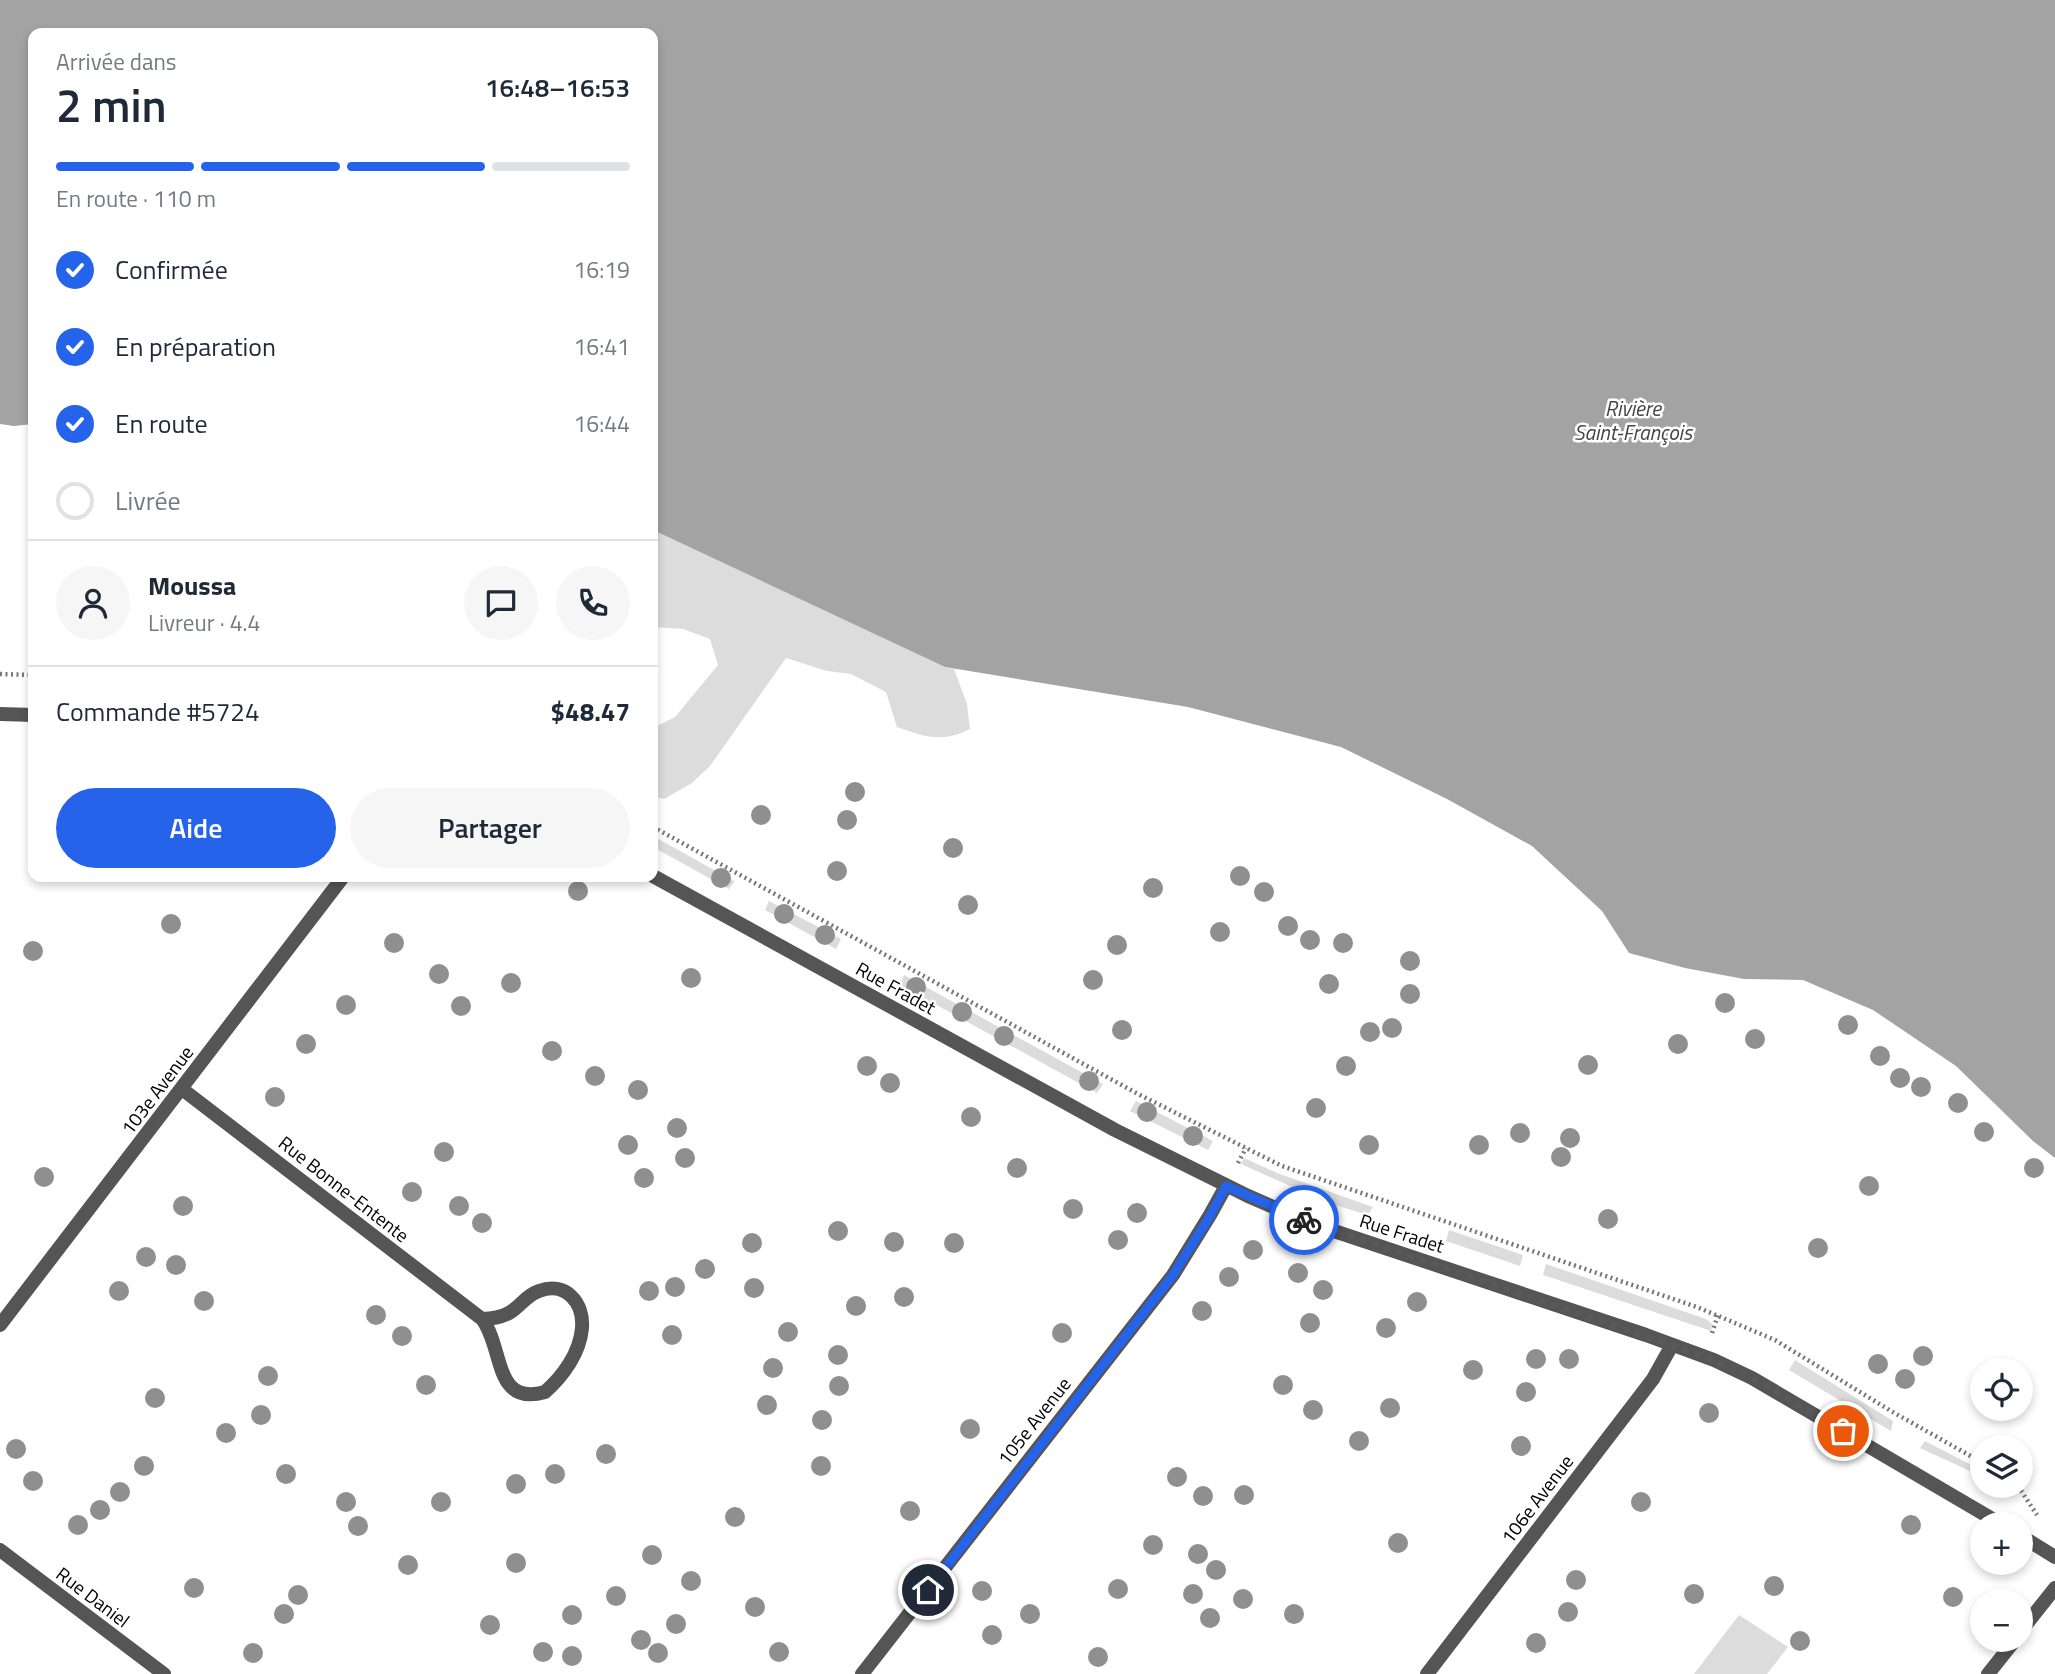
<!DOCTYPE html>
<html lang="fr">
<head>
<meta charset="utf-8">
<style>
  body { margin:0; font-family:"Titillium Web",sans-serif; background:#f6f6f7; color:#1f2937; height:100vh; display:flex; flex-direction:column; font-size:26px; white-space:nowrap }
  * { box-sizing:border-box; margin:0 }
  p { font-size:23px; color:#747a83 }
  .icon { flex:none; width:38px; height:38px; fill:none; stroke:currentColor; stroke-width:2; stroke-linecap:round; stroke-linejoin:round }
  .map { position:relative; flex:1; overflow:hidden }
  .details { position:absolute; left:28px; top:28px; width:630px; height:854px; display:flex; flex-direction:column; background:#fff; border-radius:14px; box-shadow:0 4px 10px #0003 }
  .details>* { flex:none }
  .buttons { position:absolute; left:1970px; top:1358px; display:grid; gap:14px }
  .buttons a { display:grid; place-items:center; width:63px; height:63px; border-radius:50%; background:#fff; box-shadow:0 4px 10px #0003; font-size:35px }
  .pin { position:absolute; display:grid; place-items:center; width:60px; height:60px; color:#fff; margin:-30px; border:4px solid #fff; border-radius:50%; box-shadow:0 2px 7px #0007 }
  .courier { position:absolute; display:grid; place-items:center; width:70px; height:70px; margin:-35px; border:5px solid #2563eb; border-radius:50%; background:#fff; color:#222; box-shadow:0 2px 9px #0007 }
  .headline em { font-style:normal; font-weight:600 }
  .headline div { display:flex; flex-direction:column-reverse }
  .headline { display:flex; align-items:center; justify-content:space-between; height:119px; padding:0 28px }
  h1 { font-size:46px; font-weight:600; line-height:52px }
  .bar { display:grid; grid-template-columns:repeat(4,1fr); gap:10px 7px; align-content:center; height:84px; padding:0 28px }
  .bar i { height:9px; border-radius:5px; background:#e0e1e3 }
  .bar .current { background:#2563eb }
  .bar p { grid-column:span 4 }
  .line { display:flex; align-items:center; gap:18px; padding:0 28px; border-top:2px solid #e0e1e3 }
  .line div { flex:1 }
  .round { display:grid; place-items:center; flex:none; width:74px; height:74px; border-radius:37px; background:#f6f6f7 }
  ol { padding:0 28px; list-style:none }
  li { display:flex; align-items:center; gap:21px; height:77px }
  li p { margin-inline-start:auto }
  li .icon { padding:7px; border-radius:50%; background:#2563eb; color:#fff; stroke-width:4 }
  li:last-child { color:#747a83 }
  li i { width:38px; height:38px; border:4px solid #e0e1e3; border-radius:50% }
  .cta { display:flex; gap:14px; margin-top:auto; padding:14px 28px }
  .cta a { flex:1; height:80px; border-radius:42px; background:#2563eb; color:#fff; font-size:28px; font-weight:600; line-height:80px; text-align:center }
  .cta a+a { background:#f6f6f7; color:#1f2937 }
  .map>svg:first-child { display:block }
  .green { fill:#dcdcdc }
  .water { fill:#a3a3a3 }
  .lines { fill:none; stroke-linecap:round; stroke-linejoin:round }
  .path { stroke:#777; stroke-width:4.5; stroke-dasharray:2 3.5; stroke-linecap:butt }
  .street { stroke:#555; stroke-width:14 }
  .tree { fill:#8f8f8f }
  .done { stroke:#595959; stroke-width:7; stroke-dasharray:0 12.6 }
  .route { stroke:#2563eb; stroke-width:9 }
  .labels { text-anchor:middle; stroke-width:5; stroke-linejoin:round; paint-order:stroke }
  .street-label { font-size:19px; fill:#000; stroke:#fff }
  .water-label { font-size:21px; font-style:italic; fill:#444; stroke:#fff }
</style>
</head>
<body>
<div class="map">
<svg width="2055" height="1674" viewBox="0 0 2055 1674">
  <rect width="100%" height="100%" fill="#fff"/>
  <!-- green -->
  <path class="green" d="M 653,530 L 945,667 L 954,669 L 967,704 L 970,729 C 943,743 924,737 897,727 L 886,692 L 851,674 L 827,671 L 786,658 L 710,766 L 692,783 L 664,799 L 653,796 L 653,728 L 675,717 L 718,665 L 710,639 L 683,629 L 653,627 Z
    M 653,836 L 734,881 L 735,881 L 729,889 L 653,847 Z
    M 769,901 L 841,939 L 836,949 L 765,910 Z
    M 904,975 L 1103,1084 L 1097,1093 L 900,985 Z
    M 1136,1101 L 1213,1141 L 1208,1150 L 1130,1111 Z
    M 1244,1158 L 1277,1173 L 1373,1207 L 1368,1215 L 1328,1203 L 1241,1164 Z
    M 1449,1230 L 1523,1255 L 1520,1266 L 1446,1241 Z
    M 1546,1264 L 1706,1319 L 1712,1324 L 1711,1331 L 1543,1275 Z
    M 1795,1360 L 1893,1421 L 1891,1431 L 1789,1370 Z
    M 1925,1441 L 1983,1471 L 1983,1477 L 1920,1448 Z
    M 1739,1615 L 1788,1647 L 1767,1674 L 1694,1674 Z"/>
  <!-- water -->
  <path class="water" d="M 0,0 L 2055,0 L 2055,1158 L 2033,1141 L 1956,1066 L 1873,1010 L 1803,980 L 1744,979 L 1685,968 L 1629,953 L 1602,911 L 1532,846 L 1447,799 L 1341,747 L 1188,707 L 945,667 L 653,530 L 653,33 L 33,33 L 33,424 L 14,426 L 0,424 Z"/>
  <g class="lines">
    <!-- path -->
    <path class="path" d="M 0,674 L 33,675
      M 653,827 L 1138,1094 L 1282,1166 L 1697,1307 L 1775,1340 L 1891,1411 L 1983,1463
      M 1238,1163 L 1246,1148
      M 1712,1333 L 1718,1315
      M 2018,1486 L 2037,1515"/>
    <!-- street -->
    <path class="street" d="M 0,714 L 33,715
      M 653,876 L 1115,1130 L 1248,1196 L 1310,1223 L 1646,1335 L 1714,1360 L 1752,1378 L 2001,1524
      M 182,1089 L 482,1319 C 504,1347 493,1407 545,1392 C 563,1376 580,1353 582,1328 C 584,1302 565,1281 539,1291 C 526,1295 520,1307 509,1313 C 500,1318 492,1319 482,1319
      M 0,1325 L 343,877
      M 2021,1536 L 2055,1557
      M 0,1550 L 164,1674
      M 2021,1631 L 2055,1588
      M 862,1674 L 1173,1275 L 1210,1215 L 1226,1186
      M 1427,1674 L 1653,1379 L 1672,1345
      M 1988,1674 L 2015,1640"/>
  </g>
  <!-- trees -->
  <g class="tree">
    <circle cx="855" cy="792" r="10"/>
    <circle cx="761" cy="815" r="10"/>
    <circle cx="847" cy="820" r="10"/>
    <circle cx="953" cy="848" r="10"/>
    <circle cx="837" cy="871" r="10"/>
    <circle cx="1240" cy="876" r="10"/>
    <circle cx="721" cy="878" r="10"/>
    <circle cx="1153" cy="888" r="10"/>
    <circle cx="578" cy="891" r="10"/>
    <circle cx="1264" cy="892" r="10"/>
    <circle cx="968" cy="905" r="10"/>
    <circle cx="784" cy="914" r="10"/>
    <circle cx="171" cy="924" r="10"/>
    <circle cx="1288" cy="926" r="10"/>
    <circle cx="1220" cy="932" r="10"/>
    <circle cx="825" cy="935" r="10"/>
    <circle cx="1310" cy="940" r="10"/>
    <circle cx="394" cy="943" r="10"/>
    <circle cx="1343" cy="943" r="10"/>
    <circle cx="1117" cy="945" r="10"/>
    <circle cx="33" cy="951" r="10"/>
    <circle cx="1410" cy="961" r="10"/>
    <circle cx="439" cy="974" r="10"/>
    <circle cx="691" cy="978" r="10"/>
    <circle cx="1093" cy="980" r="10"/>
    <circle cx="511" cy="983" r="10"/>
    <circle cx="1329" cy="984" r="10"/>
    <circle cx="916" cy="987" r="10"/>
    <circle cx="1410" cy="994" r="10"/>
    <circle cx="1725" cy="1003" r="10"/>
    <circle cx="346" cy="1005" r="10"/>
    <circle cx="461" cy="1006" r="10"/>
    <circle cx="962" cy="1012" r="10"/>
    <circle cx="1848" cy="1025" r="10"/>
    <circle cx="1392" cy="1028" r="10"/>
    <circle cx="1122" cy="1030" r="10"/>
    <circle cx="1370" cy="1032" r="10"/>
    <circle cx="1004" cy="1036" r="10"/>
    <circle cx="1755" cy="1039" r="10"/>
    <circle cx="306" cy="1044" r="10"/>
    <circle cx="1678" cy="1044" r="10"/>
    <circle cx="552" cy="1051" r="10"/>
    <circle cx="1880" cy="1056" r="10"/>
    <circle cx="1588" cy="1065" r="10"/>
    <circle cx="867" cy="1066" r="10"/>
    <circle cx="1346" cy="1066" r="10"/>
    <circle cx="595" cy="1076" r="10"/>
    <circle cx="1900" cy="1078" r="10"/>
    <circle cx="1089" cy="1081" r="10"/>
    <circle cx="890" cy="1083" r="10"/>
    <circle cx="1921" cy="1087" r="10"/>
    <circle cx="638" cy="1090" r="10"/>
    <circle cx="275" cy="1097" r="10"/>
    <circle cx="1958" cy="1103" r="10"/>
    <circle cx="1316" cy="1108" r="10"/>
    <circle cx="1147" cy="1112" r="10"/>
    <circle cx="971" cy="1117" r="10"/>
    <circle cx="677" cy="1128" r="10"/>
    <circle cx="1984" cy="1132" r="10"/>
    <circle cx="1520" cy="1133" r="10"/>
    <circle cx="1193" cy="1136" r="10"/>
    <circle cx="1570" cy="1138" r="10"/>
    <circle cx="628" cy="1145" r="10"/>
    <circle cx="1369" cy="1145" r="10"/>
    <circle cx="1479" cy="1145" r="10"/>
    <circle cx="444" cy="1152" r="10"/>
    <circle cx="1561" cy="1157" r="10"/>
    <circle cx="685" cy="1158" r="10"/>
    <circle cx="1017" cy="1168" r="10"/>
    <circle cx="2034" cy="1168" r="10"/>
    <circle cx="44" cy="1177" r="10"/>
    <circle cx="644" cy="1178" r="10"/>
    <circle cx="1869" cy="1186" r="10"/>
    <circle cx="412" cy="1192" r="10"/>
    <circle cx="183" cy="1206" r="10"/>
    <circle cx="459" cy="1206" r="10"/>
    <circle cx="1073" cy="1209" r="10"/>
    <circle cx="1137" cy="1213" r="10"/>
    <circle cx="1608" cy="1219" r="10"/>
    <circle cx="482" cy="1223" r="10"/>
    <circle cx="838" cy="1231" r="10"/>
    <circle cx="1118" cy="1240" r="10"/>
    <circle cx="894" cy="1242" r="10"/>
    <circle cx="752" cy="1243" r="10"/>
    <circle cx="954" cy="1243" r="10"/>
    <circle cx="1818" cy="1248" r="10"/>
    <circle cx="1253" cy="1250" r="10"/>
    <circle cx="146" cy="1257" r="10"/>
    <circle cx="176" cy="1265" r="10"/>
    <circle cx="705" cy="1269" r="10"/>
    <circle cx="1298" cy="1273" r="10"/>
    <circle cx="1229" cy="1277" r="10"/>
    <circle cx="675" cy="1287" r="10"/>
    <circle cx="754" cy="1288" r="10"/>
    <circle cx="1323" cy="1290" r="10"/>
    <circle cx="119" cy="1291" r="10"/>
    <circle cx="649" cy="1291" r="10"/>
    <circle cx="904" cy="1297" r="10"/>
    <circle cx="204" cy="1301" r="10"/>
    <circle cx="1417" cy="1302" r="10"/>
    <circle cx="856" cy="1306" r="10"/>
    <circle cx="1202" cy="1311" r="10"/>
    <circle cx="376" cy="1315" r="10"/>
    <circle cx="1310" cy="1323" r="10"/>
    <circle cx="1386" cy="1328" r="10"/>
    <circle cx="788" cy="1332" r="10"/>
    <circle cx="1062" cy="1333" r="10"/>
    <circle cx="672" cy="1335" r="10"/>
    <circle cx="402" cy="1336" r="10"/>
    <circle cx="838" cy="1355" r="10"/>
    <circle cx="1923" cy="1356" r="10"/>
    <circle cx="1536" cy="1359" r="10"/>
    <circle cx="1569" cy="1359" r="10"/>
    <circle cx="1878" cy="1364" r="10"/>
    <circle cx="773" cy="1368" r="10"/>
    <circle cx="1473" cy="1370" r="10"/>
    <circle cx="268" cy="1376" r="10"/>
    <circle cx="1905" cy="1379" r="10"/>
    <circle cx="426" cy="1385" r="10"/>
    <circle cx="1283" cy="1385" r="10"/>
    <circle cx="839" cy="1386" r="10"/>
    <circle cx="1526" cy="1392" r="10"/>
    <circle cx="155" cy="1398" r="10"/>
    <circle cx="767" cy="1405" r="10"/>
    <circle cx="1390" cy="1408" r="10"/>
    <circle cx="1313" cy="1410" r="10"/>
    <circle cx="1709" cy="1413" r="10"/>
    <circle cx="261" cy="1415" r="10"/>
    <circle cx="822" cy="1420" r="10"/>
    <circle cx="970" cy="1429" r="10"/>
    <circle cx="226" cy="1433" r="10"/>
    <circle cx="1359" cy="1441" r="10"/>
    <circle cx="1521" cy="1446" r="10"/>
    <circle cx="16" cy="1449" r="10"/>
    <circle cx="606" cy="1454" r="10"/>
    <circle cx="144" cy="1466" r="10"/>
    <circle cx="821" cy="1466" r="10"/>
    <circle cx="286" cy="1474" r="10"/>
    <circle cx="555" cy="1474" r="10"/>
    <circle cx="1177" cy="1477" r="10"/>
    <circle cx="33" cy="1481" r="10"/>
    <circle cx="516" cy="1484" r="10"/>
    <circle cx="120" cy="1492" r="10"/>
    <circle cx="1244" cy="1495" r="10"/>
    <circle cx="1203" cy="1496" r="10"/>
    <circle cx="346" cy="1502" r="10"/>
    <circle cx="441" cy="1502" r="10"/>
    <circle cx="1641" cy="1502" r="10"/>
    <circle cx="100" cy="1510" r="10"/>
    <circle cx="910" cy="1511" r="10"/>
    <circle cx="735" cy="1517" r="10"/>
    <circle cx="78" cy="1525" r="10"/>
    <circle cx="1911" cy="1525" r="10"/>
    <circle cx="358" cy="1526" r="10"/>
    <circle cx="1398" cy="1543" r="10"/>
    <circle cx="1153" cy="1545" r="10"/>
    <circle cx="1198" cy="1554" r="10"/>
    <circle cx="652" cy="1555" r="10"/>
    <circle cx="516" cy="1563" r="10"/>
    <circle cx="408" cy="1565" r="10"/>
    <circle cx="1216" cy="1570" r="10"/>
    <circle cx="1576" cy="1580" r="10"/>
    <circle cx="691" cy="1581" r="10"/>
    <circle cx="1774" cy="1586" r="10"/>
    <circle cx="194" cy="1588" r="10"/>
    <circle cx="1118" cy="1589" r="10"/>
    <circle cx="982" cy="1591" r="10"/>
    <circle cx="1193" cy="1594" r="10"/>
    <circle cx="1694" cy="1594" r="10"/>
    <circle cx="298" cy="1595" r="10"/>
    <circle cx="616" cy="1596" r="10"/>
    <circle cx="1953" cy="1597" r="10"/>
    <circle cx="1243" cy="1599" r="10"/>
    <circle cx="755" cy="1607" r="10"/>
    <circle cx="1568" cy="1612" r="10"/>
    <circle cx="284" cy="1614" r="10"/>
    <circle cx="1030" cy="1614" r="10"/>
    <circle cx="1294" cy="1614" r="10"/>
    <circle cx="572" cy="1615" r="10"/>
    <circle cx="1210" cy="1618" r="10"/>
    <circle cx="676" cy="1624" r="10"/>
    <circle cx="490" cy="1625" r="10"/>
    <circle cx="992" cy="1635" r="10"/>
    <circle cx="641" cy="1640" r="10"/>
    <circle cx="1800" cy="1641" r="10"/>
    <circle cx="1536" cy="1643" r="10"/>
    <circle cx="543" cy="1652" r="10"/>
    <circle cx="779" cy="1652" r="10"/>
    <circle cx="253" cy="1653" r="10"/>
    <circle cx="658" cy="1653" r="10"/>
    <circle cx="572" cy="1656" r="10"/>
    <circle cx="1098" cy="1657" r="10"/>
  </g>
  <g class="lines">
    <!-- done -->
    <path class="done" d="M 1304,1220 L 1714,1360 L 1752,1378 L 1843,1431"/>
    <!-- route -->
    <path class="route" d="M 928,1590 L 1173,1275 L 1210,1216 L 1226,1186 L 1304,1220"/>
  </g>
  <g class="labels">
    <!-- street labels -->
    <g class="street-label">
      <text transform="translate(896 988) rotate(29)" y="7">Rue Fradet</text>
      <text transform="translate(157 1090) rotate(-53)" y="7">103e Avenue</text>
      <text transform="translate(344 1189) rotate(38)" y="7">Rue Bonne-Entente</text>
      <text transform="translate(1402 1233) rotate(18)" y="7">Rue Fradet</text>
      <text transform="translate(1034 1421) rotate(-52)" y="7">105e Avenue</text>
      <text transform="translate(1537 1499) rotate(-53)" y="7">106e Avenue</text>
      <text transform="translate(93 1597) rotate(37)" y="7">Rue Daniel</text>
    </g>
    <!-- water labels -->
    <g class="water-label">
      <text x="1633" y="416">Rivière<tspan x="1633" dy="24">Saint-François</tspan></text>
    </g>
  </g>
</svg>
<div class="buttons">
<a><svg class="icon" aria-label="locate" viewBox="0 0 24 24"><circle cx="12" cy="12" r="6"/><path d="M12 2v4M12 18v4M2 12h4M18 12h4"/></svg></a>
<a><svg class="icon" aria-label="layers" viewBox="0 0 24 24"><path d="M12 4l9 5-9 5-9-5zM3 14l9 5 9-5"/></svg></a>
<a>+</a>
<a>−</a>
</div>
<div class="pin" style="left:1843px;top:1431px;background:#ea580c"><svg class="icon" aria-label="bag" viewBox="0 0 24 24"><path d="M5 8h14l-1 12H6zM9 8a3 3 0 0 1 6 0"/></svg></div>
<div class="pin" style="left:928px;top:1590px;background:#1f2937"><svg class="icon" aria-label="home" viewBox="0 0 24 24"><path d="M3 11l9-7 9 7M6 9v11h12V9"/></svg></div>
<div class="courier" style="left:1304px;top:1220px"><svg class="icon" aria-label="bike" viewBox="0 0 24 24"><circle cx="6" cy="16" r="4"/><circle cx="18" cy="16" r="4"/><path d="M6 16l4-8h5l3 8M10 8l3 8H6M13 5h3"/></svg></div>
<section class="details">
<div class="headline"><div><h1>2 min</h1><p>Arrivée dans</p></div><em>16:48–16:53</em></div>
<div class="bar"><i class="current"></i><i class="current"></i><i class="current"></i><i></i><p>En route · 110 m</p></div>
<ol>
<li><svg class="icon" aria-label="check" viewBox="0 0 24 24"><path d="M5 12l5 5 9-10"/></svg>Confirmée<p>16:19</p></li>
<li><svg class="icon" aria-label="check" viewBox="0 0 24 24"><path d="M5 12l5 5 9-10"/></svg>En préparation<p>16:41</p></li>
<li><svg class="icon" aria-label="check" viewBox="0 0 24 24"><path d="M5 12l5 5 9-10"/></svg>En route<p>16:44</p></li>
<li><i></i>Livrée</li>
</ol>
<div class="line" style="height:126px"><a class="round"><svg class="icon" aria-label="person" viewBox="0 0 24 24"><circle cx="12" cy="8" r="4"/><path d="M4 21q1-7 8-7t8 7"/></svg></a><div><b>Moussa</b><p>Livreur · 4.4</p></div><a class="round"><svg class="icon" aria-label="chat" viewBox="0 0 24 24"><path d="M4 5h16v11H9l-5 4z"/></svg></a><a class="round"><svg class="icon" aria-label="phone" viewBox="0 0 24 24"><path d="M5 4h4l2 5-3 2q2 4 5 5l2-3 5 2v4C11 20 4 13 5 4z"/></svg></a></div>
<div class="line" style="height:91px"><div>Commande #5724</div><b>$48.47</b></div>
<div class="cta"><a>Aide</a><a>Partager</a></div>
</section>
</div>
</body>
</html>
